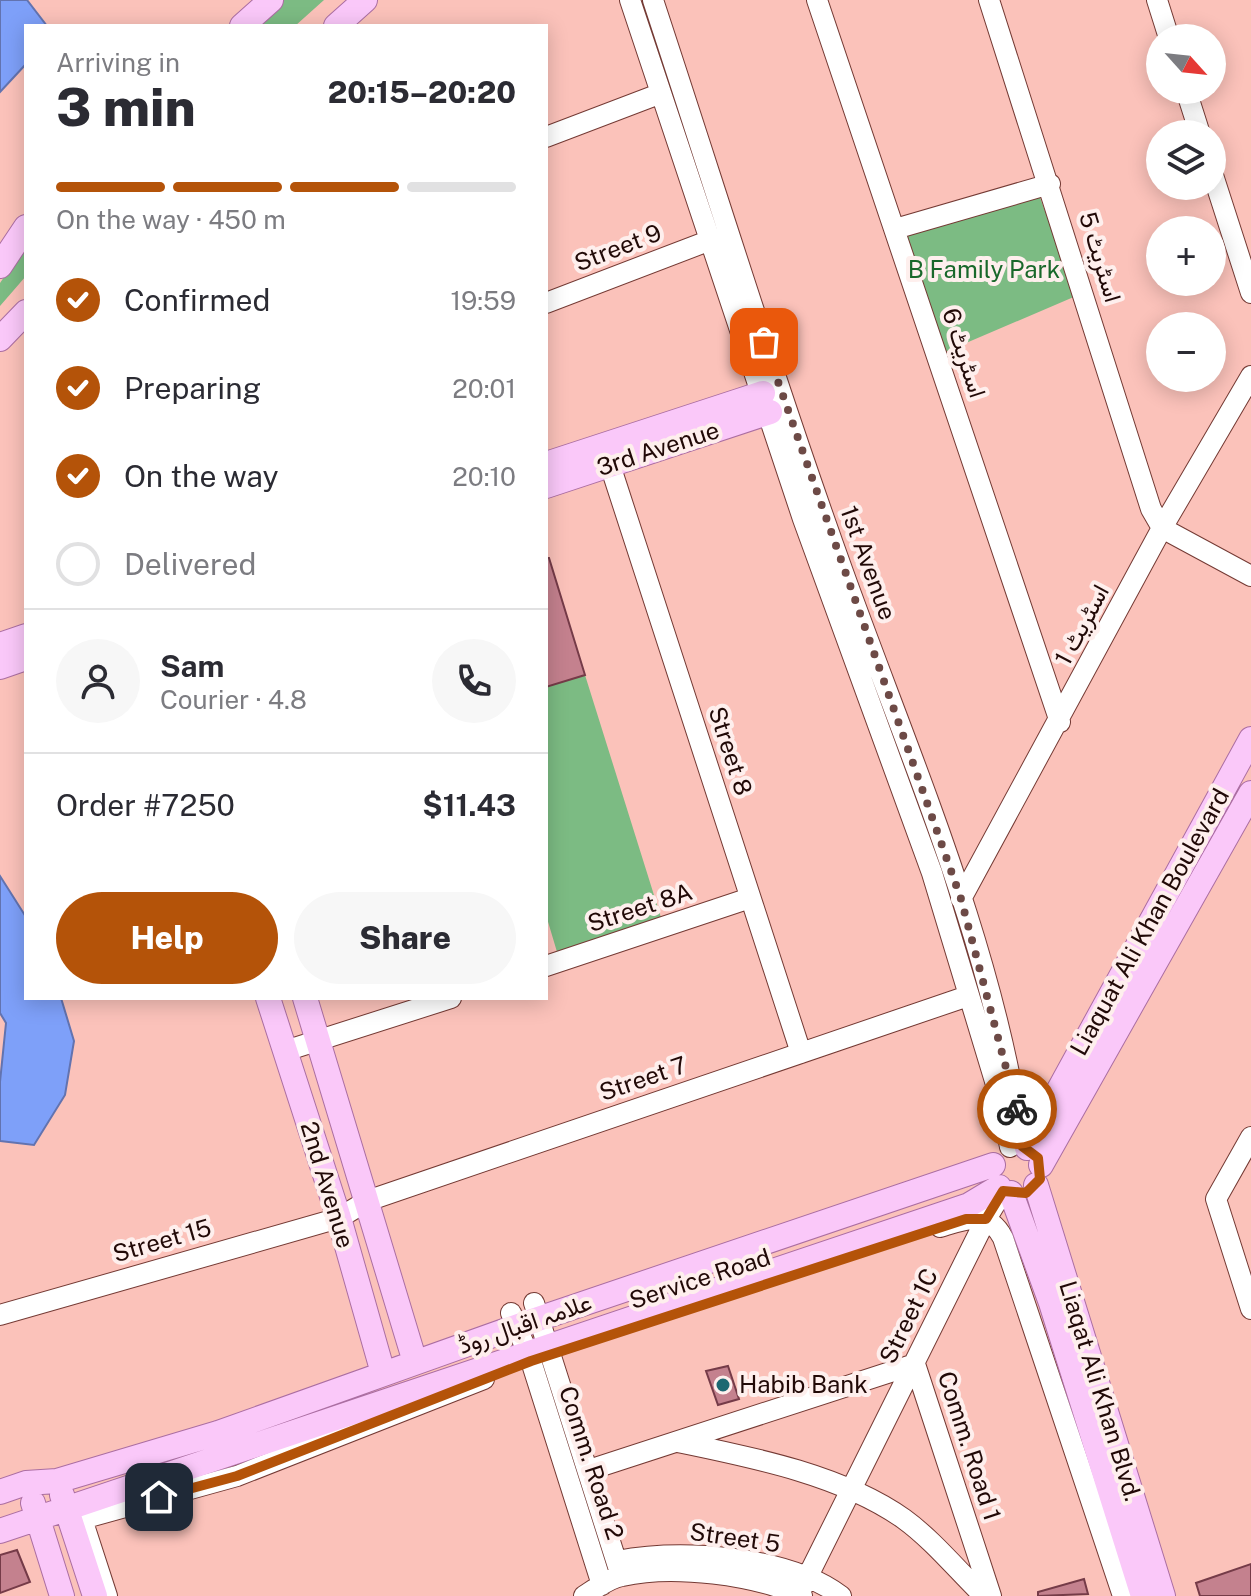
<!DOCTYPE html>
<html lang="en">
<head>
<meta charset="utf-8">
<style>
  body { margin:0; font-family:"Public Sans",Vazirmatn,sans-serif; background:#f7f7f7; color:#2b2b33; height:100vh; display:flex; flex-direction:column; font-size:30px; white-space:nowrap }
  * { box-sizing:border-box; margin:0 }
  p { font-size:26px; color:#7c7c81 }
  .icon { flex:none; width:44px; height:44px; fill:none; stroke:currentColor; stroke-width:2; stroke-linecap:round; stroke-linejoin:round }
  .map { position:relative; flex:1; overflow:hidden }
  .details { position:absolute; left:24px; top:24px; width:524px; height:976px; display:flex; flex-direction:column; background:#fff; border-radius:0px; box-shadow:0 4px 20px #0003 }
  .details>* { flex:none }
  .needle { width:52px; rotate:117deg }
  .tools { position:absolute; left:1146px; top:24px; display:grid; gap:16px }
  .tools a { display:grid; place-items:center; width:80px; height:80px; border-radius:50%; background:#fff; box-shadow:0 4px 20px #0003; font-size:40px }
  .pin { position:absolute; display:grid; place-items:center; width:68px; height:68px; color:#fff; margin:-34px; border-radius:16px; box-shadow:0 4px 12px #0006 }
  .courier { position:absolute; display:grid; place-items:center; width:80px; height:80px; margin:-40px; border:6px solid #b45309; border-radius:50%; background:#fff; color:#222; box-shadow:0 2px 10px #0007 }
  .overview em { font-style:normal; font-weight:800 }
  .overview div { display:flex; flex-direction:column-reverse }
  .overview { display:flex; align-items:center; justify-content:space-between; height:136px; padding:0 32px }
  h1 { font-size:52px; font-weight:800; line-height:60px }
  .bar { display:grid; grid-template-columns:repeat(4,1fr); gap:12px 8px; align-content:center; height:96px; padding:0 32px }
  .bar i { height:10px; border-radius:6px; background:#e1e1e2 }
  .bar .active { background:#b45309 }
  .bar p { grid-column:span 4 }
  .line { display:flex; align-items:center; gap:20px; padding:0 32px; border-top:2px solid #e1e1e2 }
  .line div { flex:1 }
  .round { display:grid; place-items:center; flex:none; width:84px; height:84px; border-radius:42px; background:#f7f7f7 }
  ol { padding:0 32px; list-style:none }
  li { display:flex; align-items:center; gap:24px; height:88px }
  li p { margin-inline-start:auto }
  li .icon { padding:8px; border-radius:50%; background:#b45309; color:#fff; stroke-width:4 }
  li:last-child { color:#7c7c81 }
  li i { width:44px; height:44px; border:4px solid #e1e1e2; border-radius:50% }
  .primary-button { display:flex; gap:16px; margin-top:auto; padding:16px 32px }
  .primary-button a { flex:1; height:92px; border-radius:48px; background:#b45309; color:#fff; font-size:32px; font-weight:800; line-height:92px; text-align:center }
  .primary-button a+a { background:#f7f7f7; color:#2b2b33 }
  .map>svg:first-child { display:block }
  .green { fill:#7cbb83 }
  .water { fill:#7ea0f9; stroke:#6273b0; stroke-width:2 }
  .building { fill:#c4818e; stroke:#753b48; stroke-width:2 }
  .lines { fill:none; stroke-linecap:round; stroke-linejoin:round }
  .minor-casing { stroke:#743a34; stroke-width:22 }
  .major-casing { stroke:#ab6ea2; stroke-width:26 }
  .minor { stroke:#fff; stroke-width:20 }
  .major { stroke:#fac8f9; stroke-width:24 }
  .done { stroke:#6d4a46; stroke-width:8; stroke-dasharray:0 14.4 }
  .route { stroke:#b45309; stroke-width:10 }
  .poi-dot { fill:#1d6872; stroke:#feefed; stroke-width:3 }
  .labels { text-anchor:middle; stroke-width:8; stroke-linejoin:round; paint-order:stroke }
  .street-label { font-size:24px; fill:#210907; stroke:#feefed }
  .park-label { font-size:24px; fill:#19682b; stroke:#feefed }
  .poi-label { font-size:24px; fill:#210907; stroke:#feefed; text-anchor:start }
</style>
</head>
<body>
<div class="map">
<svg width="1251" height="1596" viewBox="0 0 1251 1596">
  <rect width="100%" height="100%" fill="#fbc2ba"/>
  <!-- green -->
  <path class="green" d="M 283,0 L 324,0 L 295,26 L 254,26 Z
    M 1038,192 L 1076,296 L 945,352 L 905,230 Z
    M 26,245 L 26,276 L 0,306 L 0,283 Z
    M 585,675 L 664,927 L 560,962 L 546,915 L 546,687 Z"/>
  <!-- water -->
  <path class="water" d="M 0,0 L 27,0 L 47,26 L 26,26 L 26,64 L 0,92 Z
    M 0,876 L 26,917 L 26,998 L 61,998 L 74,1041 L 65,1095 L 34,1145 L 0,1141 L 0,1082 L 6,1023 L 0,1013 Z"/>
  <!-- building -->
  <path class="building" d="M 546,558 L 549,558 L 585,675 L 546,687 Z
    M 728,1366 L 739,1399 L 718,1405 L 706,1371 Z
    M 17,1550 L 30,1582 L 0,1593 L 0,1555 Z
    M 1251,1564 L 1251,1596 L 1200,1596 L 1196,1583 Z
    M 1084,1579 L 1088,1594 L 1038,1596 L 1038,1592 Z"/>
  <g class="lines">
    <!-- minor casing -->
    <g class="minor-casing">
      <path id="minor" d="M 630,0 L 803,519 L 932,873 L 1001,1101 L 1010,1147
        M 653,0 C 716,191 775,383 843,572 C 910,758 993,945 1021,1141
        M 817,0 L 1060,722
        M 989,0 L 1151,509 L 1162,528 L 1251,576
        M 1157,0 L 1169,38
        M 1186,90 L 1200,134
        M 546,137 L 659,94
        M 1212,172 L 1251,293
        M 895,229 L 1050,184
        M 546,303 L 708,241
        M 610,465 L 801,1053
        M 961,899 L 1162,528 L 1251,376
        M 546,966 L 750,898
        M 285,1051 L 451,998
        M 1251,1137 L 1216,1199 L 1251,1309
        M 940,1227 C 966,1219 988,1209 1003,1238 L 1123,1596
        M 534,1303 L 621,1576
        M 511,1313 L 531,1361 L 602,1585
        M 0,1315 L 339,1218 L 367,1201 L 968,996
        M 678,1442 C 751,1457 842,1475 904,1519 C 933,1540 958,1571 984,1596
        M 589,1470 L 915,1364 L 991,1596
        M 617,1561 C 681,1549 786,1555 841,1596
        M 799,1594 L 986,1219 L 1003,1191
        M 107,1596 L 82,1519 L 237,1476 L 484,1379
        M 584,1596 C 595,1589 609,1578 622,1576 C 674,1564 754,1575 802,1596"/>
    </g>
    <!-- major casing -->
    <g class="major-casing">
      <path id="major" d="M 242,26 L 271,0
        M 336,26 L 365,0
        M 0,266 L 26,227
        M 0,339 L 26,312
        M 546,464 L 763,393
        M 546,486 L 770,412
        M 0,645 L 26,636
        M 0,667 L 26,658
        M 268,998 L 339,1218 L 383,1373
        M 305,998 L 415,1362
        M 1027,1148 L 1251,739
        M 1041,1165 L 1251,793
        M 1036,1185 L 1163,1596
        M 1011,1193 L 1051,1303 L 1143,1596
        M 0,1492 L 26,1483 L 57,1481 L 218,1433 L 535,1320 L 993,1165
        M 62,1495 L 95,1596
        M 33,1503 L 62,1596
        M 0,1531 L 969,1205 L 999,1187"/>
    </g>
    <!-- minor -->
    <use href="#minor" class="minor"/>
    <!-- major -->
    <use href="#major" class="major"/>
  </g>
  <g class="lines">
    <!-- done -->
    <path class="done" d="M 764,342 L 961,899 L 1017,1109"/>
    <!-- route -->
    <path class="route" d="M 159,1497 L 237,1476 L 531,1361 L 966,1219 L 986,1219 L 1003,1191 L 1026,1193 L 1040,1179 L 1038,1158 L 1022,1146 L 1017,1109"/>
  </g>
  <!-- markers -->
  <circle class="poi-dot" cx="723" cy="1385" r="8"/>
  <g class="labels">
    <!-- street labels -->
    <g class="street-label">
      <text transform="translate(618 248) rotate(-21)" y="8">Street 9</text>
      <text transform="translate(1100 257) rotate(73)" y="8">اسٹریٹ 5</text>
      <text transform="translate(964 353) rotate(72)" y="8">اسٹریٹ 6</text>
      <text transform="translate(658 449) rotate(-18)" y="8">3rd Avenue</text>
      <text transform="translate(868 563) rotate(70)" y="8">1st Avenue</text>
      <text transform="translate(1082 625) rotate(-62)" y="8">اسٹریٹ 1</text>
      <text transform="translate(730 751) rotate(72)" y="8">Street 8</text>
      <text transform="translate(640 908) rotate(-18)" y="8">Street 8A</text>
      <text transform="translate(1150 922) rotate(-61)" y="8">Liaquat Ali Khan Boulevard</text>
      <text transform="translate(643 1079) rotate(-19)" y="8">Street 7</text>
      <text transform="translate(327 1185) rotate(73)" y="8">2nd Avenue</text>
      <text transform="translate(162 1241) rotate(-16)" y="8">Street 15</text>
      <text transform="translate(700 1279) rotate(-18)" y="8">Service Road</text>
      <text transform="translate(909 1316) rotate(-64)" y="8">Street 1C</text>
      <text transform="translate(525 1324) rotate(-19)" y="8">علامہ اقبال روڈ</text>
      <text transform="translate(1100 1391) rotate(73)" y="8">Liaqat Ali Khan Blvd.</text>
      <text transform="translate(969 1446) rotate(72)" y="8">Comm. Road 1</text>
      <text transform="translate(591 1463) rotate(72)" y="8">Comm. Road 2</text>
      <text transform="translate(735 1538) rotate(8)" y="8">Street 5</text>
    </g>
    <!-- park labels -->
    <g class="park-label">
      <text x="984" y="278">B Family Park</text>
    </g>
    <!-- poi labels -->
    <g class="poi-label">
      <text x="739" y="1393">Habib Bank</text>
    </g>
  </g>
</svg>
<div class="tools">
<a><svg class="needle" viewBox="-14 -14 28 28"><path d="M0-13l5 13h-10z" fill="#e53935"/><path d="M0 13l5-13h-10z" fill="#7c7c81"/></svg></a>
<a><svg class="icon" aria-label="layers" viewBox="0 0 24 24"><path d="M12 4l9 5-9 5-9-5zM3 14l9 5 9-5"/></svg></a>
<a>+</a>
<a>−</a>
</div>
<div class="pin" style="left:764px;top:342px;background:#ea580c"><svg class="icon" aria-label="bag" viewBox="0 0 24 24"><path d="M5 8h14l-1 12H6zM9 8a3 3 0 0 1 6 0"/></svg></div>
<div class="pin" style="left:159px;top:1497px;background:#1f2937"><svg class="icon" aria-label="home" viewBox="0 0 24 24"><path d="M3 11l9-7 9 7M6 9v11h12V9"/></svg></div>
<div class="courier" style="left:1017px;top:1109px"><svg class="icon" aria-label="bike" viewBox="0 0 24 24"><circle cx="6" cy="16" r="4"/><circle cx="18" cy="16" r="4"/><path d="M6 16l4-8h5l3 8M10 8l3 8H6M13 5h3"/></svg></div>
<section class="details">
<div class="overview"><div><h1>3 min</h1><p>Arriving in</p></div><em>20:15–20:20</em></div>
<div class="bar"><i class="active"></i><i class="active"></i><i class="active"></i><i></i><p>On the way · 450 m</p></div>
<ol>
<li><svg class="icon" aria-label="check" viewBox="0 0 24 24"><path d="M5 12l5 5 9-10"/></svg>Confirmed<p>19:59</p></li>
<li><svg class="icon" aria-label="check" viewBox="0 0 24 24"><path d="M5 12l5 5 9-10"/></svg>Preparing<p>20:01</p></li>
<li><svg class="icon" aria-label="check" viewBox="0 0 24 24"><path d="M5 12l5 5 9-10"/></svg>On the way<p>20:10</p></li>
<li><i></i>Delivered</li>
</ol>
<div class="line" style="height:144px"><a class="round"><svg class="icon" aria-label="person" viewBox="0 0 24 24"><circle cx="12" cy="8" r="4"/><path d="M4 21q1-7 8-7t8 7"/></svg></a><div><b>Sam</b><p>Courier · 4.8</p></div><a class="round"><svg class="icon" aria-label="phone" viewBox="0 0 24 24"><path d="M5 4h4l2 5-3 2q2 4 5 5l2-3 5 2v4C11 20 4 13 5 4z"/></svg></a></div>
<div class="line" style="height:104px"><div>Order #7250</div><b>$11.43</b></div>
<div class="primary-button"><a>Help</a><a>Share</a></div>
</section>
</div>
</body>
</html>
